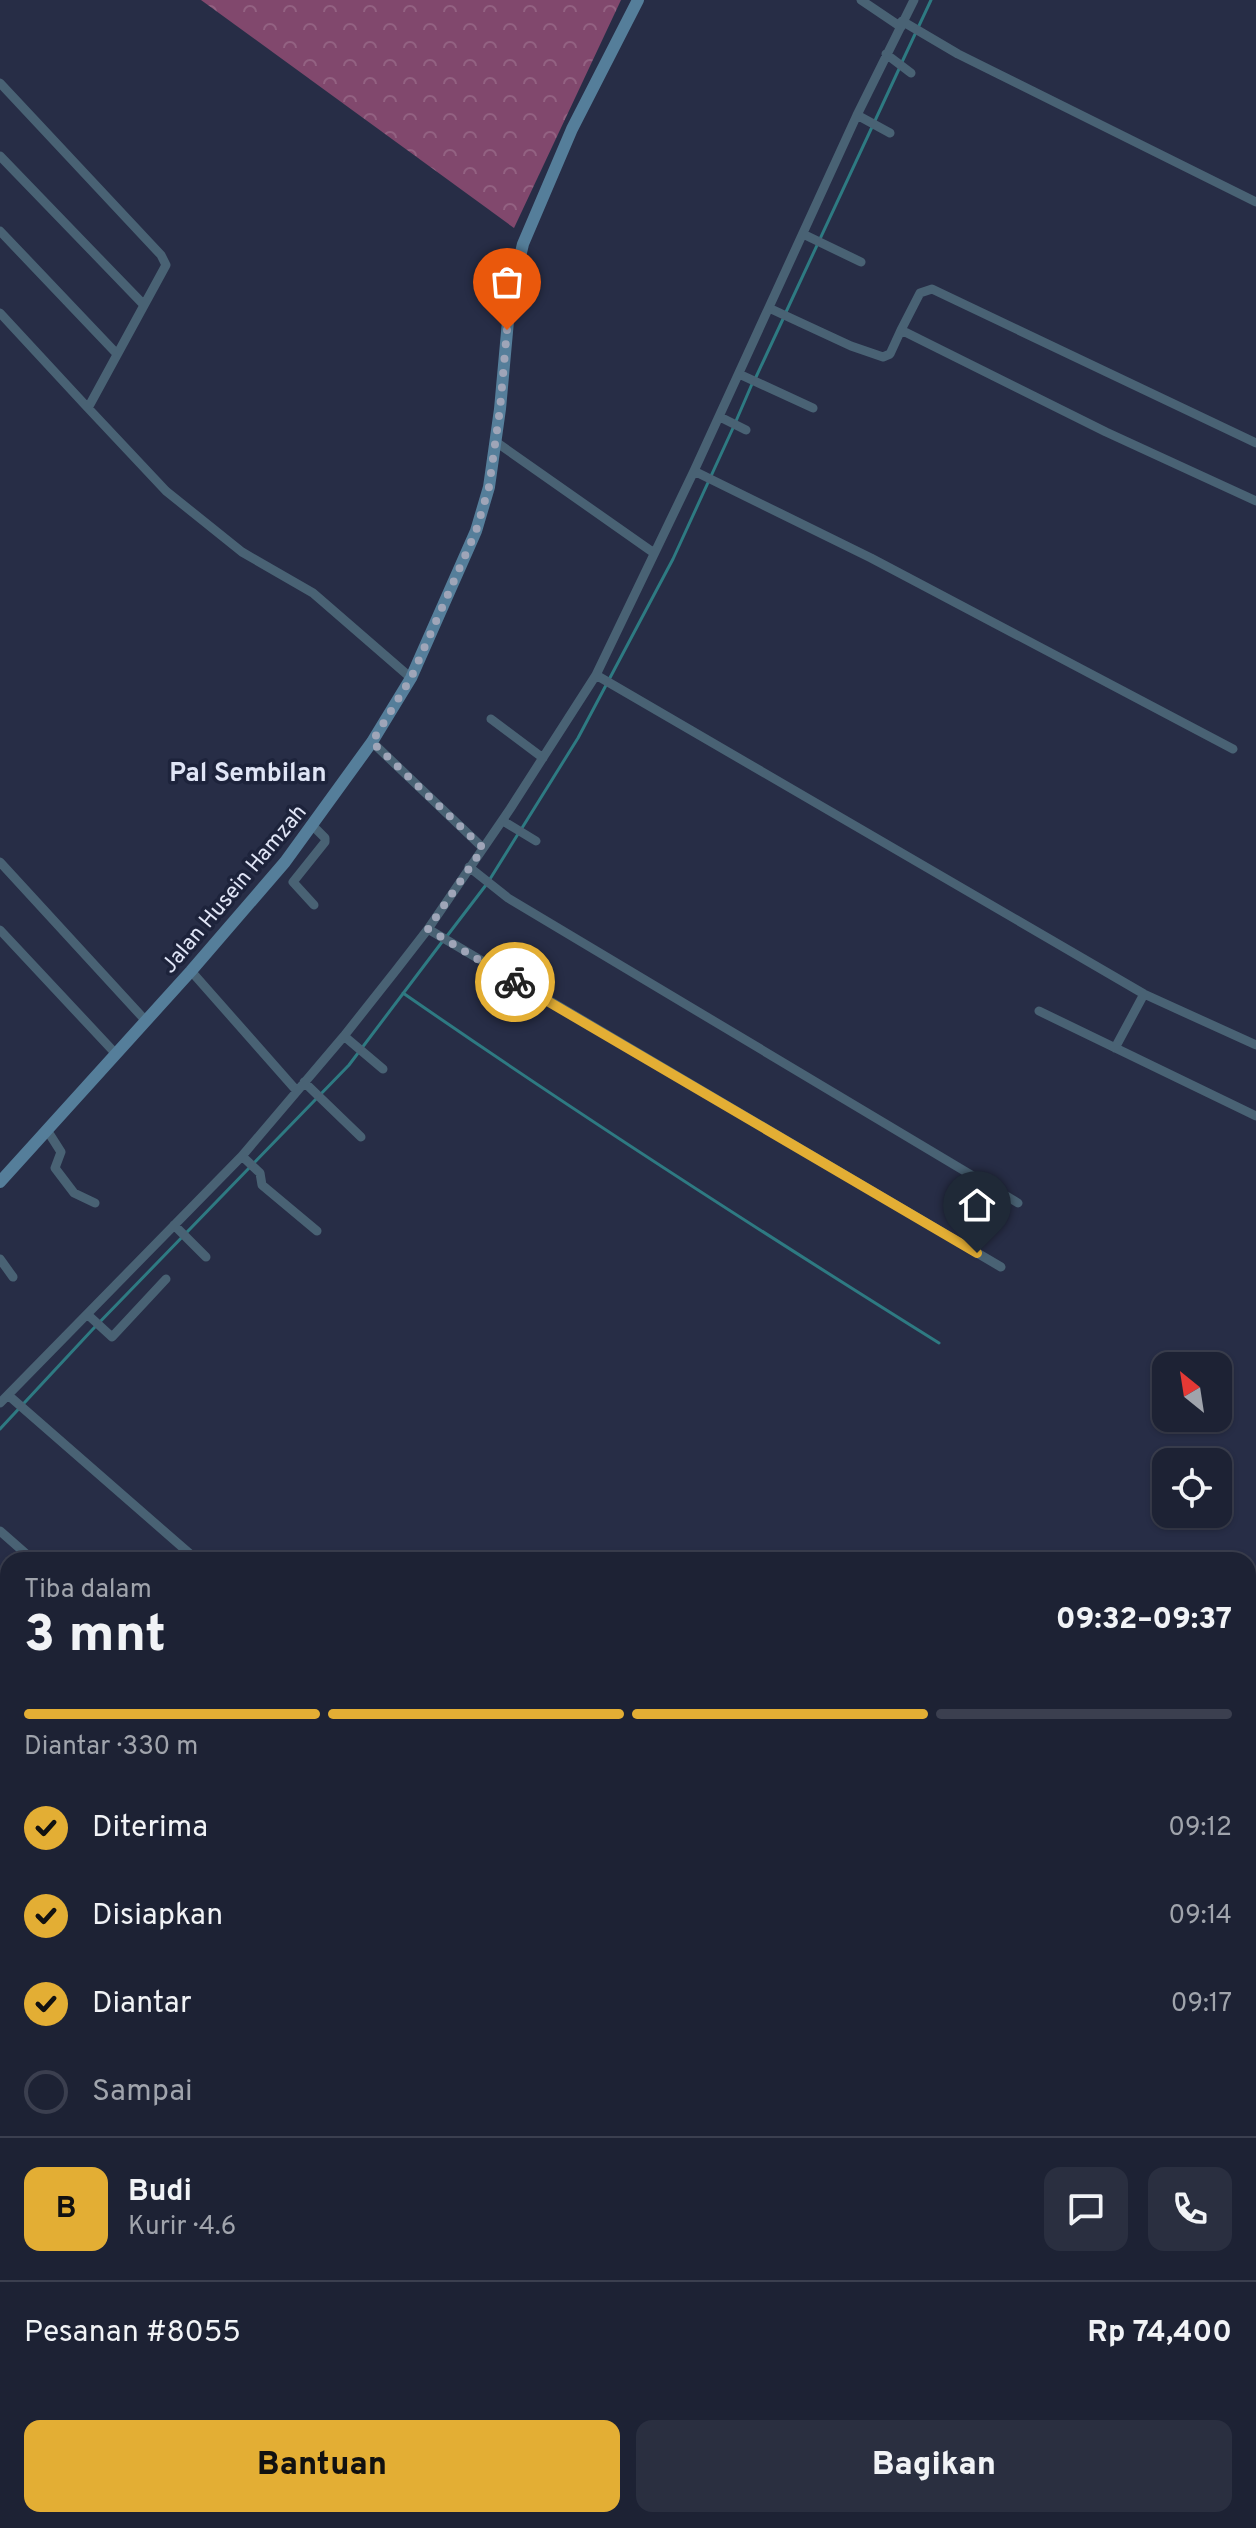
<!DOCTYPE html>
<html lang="id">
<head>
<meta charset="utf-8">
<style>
  body { margin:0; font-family:Overpass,sans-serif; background:#2a2f40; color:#f1f3f6; height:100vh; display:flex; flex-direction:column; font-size:30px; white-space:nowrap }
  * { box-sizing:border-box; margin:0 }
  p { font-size:26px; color:#a0a4ac }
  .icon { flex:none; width:44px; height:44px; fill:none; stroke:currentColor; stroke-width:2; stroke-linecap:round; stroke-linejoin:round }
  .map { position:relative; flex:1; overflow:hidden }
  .sheet { position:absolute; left:0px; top:1552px; width:1256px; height:976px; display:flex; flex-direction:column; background:#1d2234; border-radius:24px 24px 0 0; box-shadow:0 2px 6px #0004,0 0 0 2px #3b3f4f }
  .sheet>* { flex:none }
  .needle { width:52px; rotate:330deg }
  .controls { position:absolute; left:1152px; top:1352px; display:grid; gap:16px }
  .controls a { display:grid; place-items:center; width:80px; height:80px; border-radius:16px; background:#1d2234; box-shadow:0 2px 6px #0004,0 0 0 2px #3b3f4f; font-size:40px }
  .pin { position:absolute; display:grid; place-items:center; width:68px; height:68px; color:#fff; margin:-82px -34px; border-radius:50% 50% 50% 0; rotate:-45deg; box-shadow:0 0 8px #0007 }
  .pin .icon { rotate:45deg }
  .courier { position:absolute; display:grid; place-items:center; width:80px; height:80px; margin:-40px; border:6px solid #e3ae34; border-radius:50%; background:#fff; color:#222; box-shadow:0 2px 10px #0007 }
  .head em { font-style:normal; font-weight:800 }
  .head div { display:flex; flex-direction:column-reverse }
  .head { display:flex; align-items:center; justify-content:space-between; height:136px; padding:0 24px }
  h1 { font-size:52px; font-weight:800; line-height:60px }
  .bar { display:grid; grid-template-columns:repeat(4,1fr); gap:12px 8px; align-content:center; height:96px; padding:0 24px }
  .bar i { height:10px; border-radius:6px; background:#3b3f4f }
  .bar .active { background:#e3ae34 }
  .bar p { grid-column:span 4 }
  .line { display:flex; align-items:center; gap:20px; padding:0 24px; border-top:2px solid #3b3f4f }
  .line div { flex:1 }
  .round { display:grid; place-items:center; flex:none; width:84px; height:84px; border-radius:16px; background:#2a2f40 }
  ol { padding:0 24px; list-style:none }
  li { display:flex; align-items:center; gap:24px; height:88px }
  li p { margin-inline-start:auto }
  li .icon { padding:8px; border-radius:50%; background:#e3ae34; color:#111; stroke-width:4 }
  li:last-child { color:#a0a4ac }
  li i { width:44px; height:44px; border:4px solid #3b3f4f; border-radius:50% }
  .cta { display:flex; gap:16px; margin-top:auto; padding:16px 24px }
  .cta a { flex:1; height:92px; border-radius:16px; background:#e3ae34; color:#111; font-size:32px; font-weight:800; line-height:92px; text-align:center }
  .cta a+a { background:#2a2f40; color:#f1f3f6 }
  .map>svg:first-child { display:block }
  .forest { fill:url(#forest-crowns) }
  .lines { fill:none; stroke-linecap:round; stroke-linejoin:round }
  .stream { stroke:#2e7a82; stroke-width:3 }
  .street { stroke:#496274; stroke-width:9 }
  .secondary { stroke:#557e9a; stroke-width:12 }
  .done { stroke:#9fa5b8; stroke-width:8; stroke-dasharray:0 14.4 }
  .route { stroke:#e3ae34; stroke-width:10 }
  .labels { text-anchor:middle; stroke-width:7; stroke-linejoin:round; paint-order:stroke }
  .street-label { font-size:22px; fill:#e0e5f6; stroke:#1d233b }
  .quarter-label { font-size:26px; font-weight:bold; fill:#e0e5f6; stroke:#1d233b }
</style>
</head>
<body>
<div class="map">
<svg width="1256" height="2528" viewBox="0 0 1256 2528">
  <defs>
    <pattern id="forest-crowns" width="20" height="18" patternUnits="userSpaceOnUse" patternTransform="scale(2)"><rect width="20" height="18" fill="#81486d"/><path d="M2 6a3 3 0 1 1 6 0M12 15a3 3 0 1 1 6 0" fill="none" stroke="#936282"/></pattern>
  </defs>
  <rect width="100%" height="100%" fill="#272d46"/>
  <!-- forest -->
  <path class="forest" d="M 201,0 L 621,0 L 514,228 Z"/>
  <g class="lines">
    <!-- stream -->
    <path class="stream" d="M 902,62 L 931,0
      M 786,312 L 899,69
      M 756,377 L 783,319
      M 736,421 L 752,384
      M 522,828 L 578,738 L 673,559 L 733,428
      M 490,879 L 518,834
      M 447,936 L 486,885
      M 403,993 C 579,1115 758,1230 939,1343
      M 0,1429 L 93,1329 L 349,1065 L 442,942
      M 1248,1991 L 1256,1983
      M 0,2189 L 8,2197
      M 549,2520 L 565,2528
      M 745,2528 L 753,2520"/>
    <!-- street -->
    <path class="street" d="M 861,0 L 901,27
      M 902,21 L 958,54 L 1256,202
      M 886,54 L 911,73
      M 0,83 L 161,255 L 166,265 L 88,408 L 166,491 L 242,552 L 313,593 L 411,678
      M 857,115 L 890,133
      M 0,156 L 144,305
      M 0,231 L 117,354
      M 803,234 L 861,262
      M 769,308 L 851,346 L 883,357 L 890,354 L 901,330 L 1106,432 L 1256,501
      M 0,313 L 88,408
      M 901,330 L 920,293 L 932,289 L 1256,443
      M 739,374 L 813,408
      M 720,417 L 746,430
      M 496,442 L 654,553
      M 694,471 L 871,558 L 1233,749
      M 596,675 L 1144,994 L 1256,1045
      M 491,719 L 543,758
      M 372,742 L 483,848
      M 503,821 L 536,841
      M 312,825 L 325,838 L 325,842 L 293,882 L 314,905
      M 0,862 L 146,1021
      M 469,867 L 508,898 L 1018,1203
      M 428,929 L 1001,1267
      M 0,930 L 116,1054
      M 191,971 L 296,1090
      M 1039,1011 L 1256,1116
      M 344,1036 L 383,1069
      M 1115,1048 L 1144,994
      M 304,1082 L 361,1137
      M 47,1130 L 61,1152 L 55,1168 L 74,1193 L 95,1203
      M 242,1156 L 260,1173 L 262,1185 L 317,1231
      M 174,1225 L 206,1257
      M 0,1259 L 13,1277
      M 87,1314 L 112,1337 L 166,1279
      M 8,1395 L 197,1560
      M 0,1403 L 242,1156 L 344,1036 L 397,969 L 428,929 L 510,809 L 596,675 L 694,471 L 857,115 L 914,0
      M 0,1531 L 33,1560
      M 0,1807 L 8,1815
      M 1248,2004 L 1256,1996
      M 0,2175 L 8,2183
      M 490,2520 L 494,2528
      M 569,2520 L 585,2528
      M 776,2520 L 790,2528
      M 759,2528 L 766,2520"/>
    <!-- secondary -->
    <path class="secondary" d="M 0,1182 L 191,971 L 285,862 L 372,742 L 411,678 L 476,531 L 489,487 L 500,409 L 510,299 L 523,244 L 572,129 L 638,0"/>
  </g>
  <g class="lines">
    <!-- done -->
    <path class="done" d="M 507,330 L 500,409 L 489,487 L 476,531 L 411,678 L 372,742 L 483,848 L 428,929 L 515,982"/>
    <!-- route -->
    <path class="route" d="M 515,982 L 977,1253"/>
  </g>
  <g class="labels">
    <!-- street labels -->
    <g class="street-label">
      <text transform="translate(233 888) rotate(-50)" y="8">Jalan Husein Hamzah</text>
    </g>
    <!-- quarter labels -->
    <g class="quarter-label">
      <text x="248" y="781">Pal Sembilan</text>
    </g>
  </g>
</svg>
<div class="controls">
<a><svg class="needle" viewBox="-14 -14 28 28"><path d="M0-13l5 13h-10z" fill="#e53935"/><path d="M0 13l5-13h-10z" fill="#a0a4ac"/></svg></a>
<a><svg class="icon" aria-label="locate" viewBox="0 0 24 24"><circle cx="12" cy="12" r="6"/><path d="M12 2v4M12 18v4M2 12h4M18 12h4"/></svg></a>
</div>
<div class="pin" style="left:507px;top:330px;background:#ea580c"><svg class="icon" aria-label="bag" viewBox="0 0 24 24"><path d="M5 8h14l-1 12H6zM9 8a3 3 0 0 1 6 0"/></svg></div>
<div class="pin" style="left:977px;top:1253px;background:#1f2937"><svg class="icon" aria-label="home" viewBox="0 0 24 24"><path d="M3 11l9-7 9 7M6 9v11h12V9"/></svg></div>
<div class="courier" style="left:515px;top:982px"><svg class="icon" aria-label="bike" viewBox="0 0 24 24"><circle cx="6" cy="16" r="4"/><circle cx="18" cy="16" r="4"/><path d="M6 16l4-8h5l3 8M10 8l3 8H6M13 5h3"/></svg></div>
<section class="sheet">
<div class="head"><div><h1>3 mnt</h1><p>Tiba dalam</p></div><em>09:32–09:37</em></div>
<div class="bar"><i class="active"></i><i class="active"></i><i class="active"></i><i></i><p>Diantar · 330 m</p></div>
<ol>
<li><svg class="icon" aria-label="check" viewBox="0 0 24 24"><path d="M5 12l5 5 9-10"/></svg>Diterima<p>09:12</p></li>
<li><svg class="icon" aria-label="check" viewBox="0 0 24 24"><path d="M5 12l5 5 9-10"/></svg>Disiapkan<p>09:14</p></li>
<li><svg class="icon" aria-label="check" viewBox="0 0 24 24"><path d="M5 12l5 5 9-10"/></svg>Diantar<p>09:17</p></li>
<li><i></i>Sampai</li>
</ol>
<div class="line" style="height:144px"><b class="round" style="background:#e3ae34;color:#111">B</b><div><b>Budi</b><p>Kurir · 4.6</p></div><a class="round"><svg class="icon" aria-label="chat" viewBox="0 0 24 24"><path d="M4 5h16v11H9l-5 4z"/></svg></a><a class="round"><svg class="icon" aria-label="phone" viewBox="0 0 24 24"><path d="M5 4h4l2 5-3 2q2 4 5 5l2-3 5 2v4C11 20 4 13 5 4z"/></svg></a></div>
<div class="line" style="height:104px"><div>Pesanan #8055</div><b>Rp 74,400</b></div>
<div class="cta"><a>Bantuan</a><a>Bagikan</a></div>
</section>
</div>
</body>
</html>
